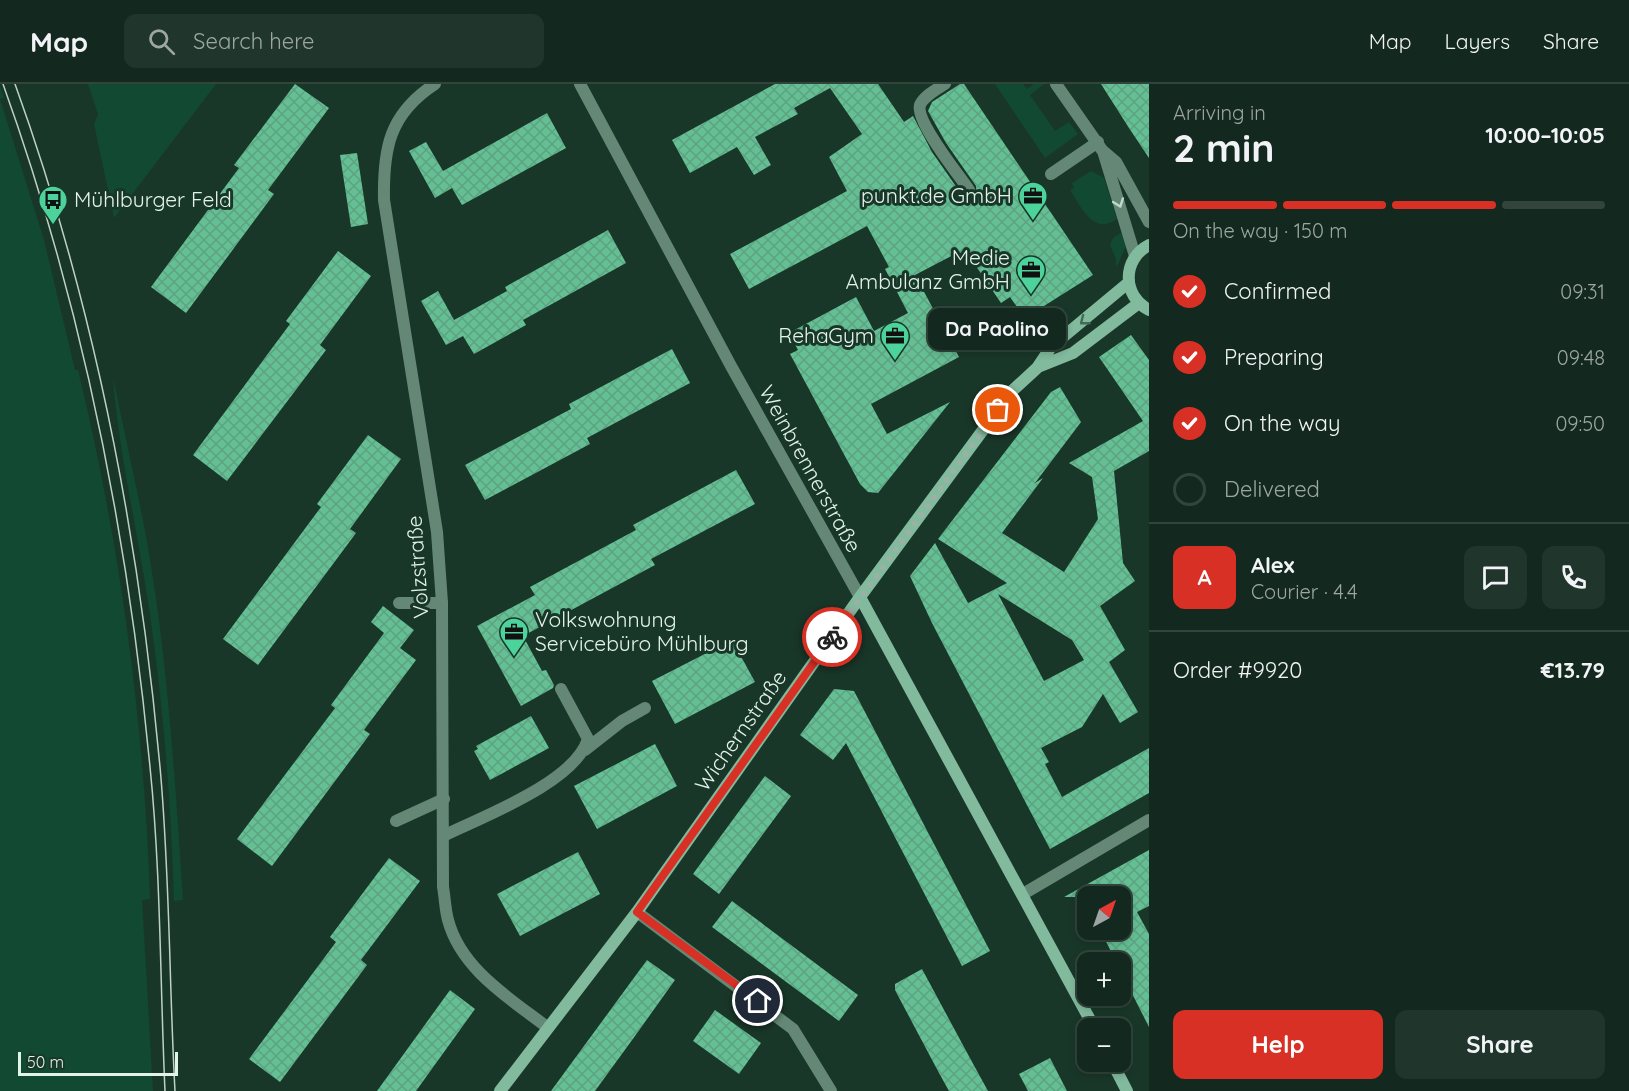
<!DOCTYPE html>
<html lang="en">
<head>
<meta charset="utf-8">
<style>
  body { margin:0; font-family:Quicksand,sans-serif; background:#20352c; color:#f1f3f6; height:100vh; display:flex; flex-direction:column; font-size:22px; white-space:nowrap }
  * { box-sizing:border-box; margin:0 }
  p { font-size:20px; color:#9da6a4 }
  .icon { flex:none; width:33px; height:33px; fill:none; stroke:currentColor; stroke-width:2; stroke-linecap:round; stroke-linejoin:round }
  .map { position:relative; flex:1; overflow:hidden }
  .details { display:flex; flex-direction:column; background:#13291f; width:480px }
  .details>* { flex:none }
  .needle { width:39px; rotate:40deg }
  .fabs { position:absolute; left:1077px; top:802px; display:grid; gap:12px }
  .fabs a { display:grid; place-items:center; width:54px; height:54px; border-radius:12px; background:#13291f; box-shadow:0 3px 9px #0003,0 0 0 2px #32453d; font-size:30px }
  .scale { position:absolute; left:18px; bottom:15px; width:160px; box-sizing:border-box; padding-left:6px; border:3px solid #e2f3ea; border-top:0; font-size:16px; line-height:21px; white-space:nowrap; color:#e2f3ea; -webkit-text-stroke:4px #193729; paint-order:stroke }
  .pin { position:absolute; display:grid; place-items:center; width:51px; height:51px; color:#fff; margin:-26px; border:3px solid #fff; border-radius:50%; box-shadow:0 2px 6px #0007 }
  .courier { position:absolute; display:grid; place-items:center; width:60px; height:60px; margin:-30px; border:4px solid #d93025; border-radius:50%; background:#fff; color:#222; box-shadow:0 2px 8px #0007 }
  .bubble { position:absolute; height:42px; border-radius:12px; background:#13291f; box-shadow:0 3px 9px #0003,0 0 0 2px #32453d; font-size:20px; font-weight:700; line-height:42px; text-align:center }
  .head em { font-style:normal; font-weight:700 }
  .head div { display:flex; flex-direction:column-reverse }
  .head { display:flex; align-items:center; justify-content:space-between; height:102px; padding:0 24px }
  h1 { font-size:39px; font-weight:700; line-height:45px }
  .bar { display:grid; grid-template-columns:repeat(4,1fr); gap:9px 6px; align-content:center; height:72px; padding:0 24px }
  .bar i { height:8px; border-radius:4px; background:#32453d }
  .bar .selected { background:#d93025 }
  .bar p { grid-column:span 4 }
  .line { display:flex; align-items:center; gap:15px; padding:0 24px; border-top:2px solid #32453d }
  .line div { flex:1 }
  .round { display:grid; place-items:center; flex:none; width:63px; height:63px; border-radius:12px; background:#20352c }
  ol { padding:0 24px; list-style:none }
  li { display:flex; align-items:center; gap:18px; height:66px }
  li p { margin-inline-start:auto }
  li .icon { padding:6px; border-radius:50%; background:#d93025; color:#fff; stroke-width:4 }
  li:last-child { color:#9da6a4 }
  li i { width:33px; height:33px; border:3px solid #32453d; border-radius:50% }
  .action { display:flex; gap:12px; margin-top:auto; padding:12px 24px }
  .action a { flex:1; height:69px; border-radius:12px; background:#d93025; color:#fff; font-size:24px; font-weight:700; line-height:69px; text-align:center }
  .action a+a { background:#20352c; color:#f1f3f6 }
  header { display:flex; align-items:center; gap:36px; box-sizing:border-box; height:84px; padding:0 30px; background:#13291f; border-bottom:2px solid #32453d }
  header strong { font-size:28px }
  nav { display:flex; gap:33px; margin-inline-start:auto; font-size:21px }
  .search { width:420px; height:54px; background:#20352c; display:flex; align-items:center; gap:15px; box-sizing:border-box; padding:0 21px; border-radius:12px; color:#9da6a4; font-size:22px }
  main { display:flex; flex:1; min-height:0 }
  .map>svg:first-child { display:block }
  .green { fill:#124933 }
  .building { fill:url(#building-cross-hatch); fill-rule:evenodd }
  .lines { fill:none; stroke-linecap:round; stroke-linejoin:round }
  .lane { stroke:#658876; stroke-width:12 }
  .street { stroke:#658876; stroke-width:12 }
  .secondary { stroke:#81ba9d; stroke-width:12 }
  .tram { stroke:#bed1c7; stroke-width:1.5 }
  .oneway { stroke:#c3d8cd }
  .oneway2 { stroke:#436b57 }
  .done { stroke:#9cb1a6; stroke-width:6; stroke-dasharray:0 10.8 }
  .route { stroke:#d93025; stroke-width:8 }
  .labels { text-anchor:middle; stroke-width:6; stroke-linejoin:round; paint-order:stroke }
  .poi-label { font-size:21px; fill:#e2f3ea; stroke:#193729; text-anchor:end }
  .street-label { font-size:21px; fill:#e2f3ea; stroke:#193729 }
</style>
</head>
<body>
<header>
<strong>Map</strong>
<div class="search"><svg class="icon" aria-label="search" viewBox="0 0 24 24"><circle cx="10" cy="10" r="6"/><path d="M15 15l6 6"/></svg>Search here</div>
<nav><a>Map</a><a>Layers</a><a>Share</a></nav>
</header>
<main>
<div class="map">
<svg width="1149" height="1007" viewBox="0 0 1149 1007">
  <defs>
    <pattern id="building-cross-hatch" width="8" height="8" patternUnits="userSpaceOnUse" patternTransform="scale(1.5)"><rect width="8" height="8" fill="#65bf95"/><path d="M0 0l8 8M0 8l8-8" fill="none" stroke="#5da281"/></pattern>
  </defs>
  <rect width="100%" height="100%" fill="#193729"/>
  <!-- green -->
  <path class="green" d="M 88,0 L 216,0 L 114,134 L 94,40 L 98,30 Z
    M 995,0 L 1023,0 L 1027,5 L 1034,0 L 1044,0 L 1030,11 L 1055,47 L 1069,38 L 1078,50 L 1045,74 Z
    M 0,2 L 4,14 L 0,15 L 44,156 L 75,286 L 78,286 C 120,459 144,637 150,815 L 142,816 L 153,1007 L 0,1007 Z
    M 1091,87 L 1104,94 L 1117,135 C 1094,152 1081,123 1070,106 L 1074,104 L 1072,99 Z
    M 1124,147 L 1126,162 L 1116,184 L 1116,175 L 1110,161 L 1113,154 Z
    M 113,293 C 124,348 137,403 147,458 C 168,577 175,697 183,816 L 174,817 C 171,721 164,626 150,531 C 139,452 119,373 113,293 Z"/>
  <!-- building -->
  <path class="building" d="M 295,0 L 329,24 L 268,106 L 274,110 L 186,229 L 151,203 L 239,84 L 234,81 Z
    M 775,0 L 878,0 L 904,38 L 913,32 L 932,68 L 962,111 L 969,114 L 976,110 L 976,102 L 946,59 L 928,27 L 932,18 L 960,0 L 964,0 L 1093,191 L 1025,234 L 1010,213 L 1001,219 L 967,169 L 961,172 L 959,168 L 915,191 L 959,273 L 871,320 L 887,350 L 950,318 L 878,409 L 868,408 L 860,400 L 790,270 L 798,266 L 789,249 L 856,213 L 874,247 L 908,229 L 885,185 L 889,183 L 867,142 L 749,205 L 730,170 L 847,107 L 829,73 L 862,50 L 830,4 L 794,24 L 798,30 L 755,53 L 771,81 L 754,91 L 737,63 L 690,89 L 672,56 Z
    M 1101,0 L 1149,0 L 1149,74 L 1129,44 Z
    M 547,29 L 566,64 L 462,121 L 452,104 L 435,114 L 409,67 L 426,58 L 443,87 Z
    M 357,69 L 368,140 L 351,143 L 340,71 Z
    M 608,146 L 626,179 L 523,236 L 526,241 L 474,270 L 463,252 L 446,261 L 421,217 L 438,207 L 454,236 L 507,207 L 505,203 Z
    M 338,167 L 371,192 L 320,261 L 326,266 L 227,397 L 193,371 L 290,240 L 286,237 Z
    M 1131,251 L 1149,276 L 1149,367 L 1114,387 L 1123,479 L 1135,497 L 1100,522 L 1125,566 L 1109,578 L 1138,628 L 1120,639 L 1103,610 L 1082,643 L 1041,664 L 1049,678 L 1045,680 L 1062,713 L 1149,664 L 1149,709 L 1050,765 L 932,539 L 910,492 L 935,459 L 968,519 L 1007,499 L 938,455 L 1051,308 L 1060,303 L 1081,338 L 1035,399 L 1043,394 L 1002,449 L 1064,488 L 1098,435 L 1092,393 L 1069,379 L 1143,337 L 1099,273 ZM 998,510 L 1072,556 L 1084,576 L 1044,597 Z
    M 672,265 L 690,299 L 587,354 L 590,360 L 485,416 L 465,381 L 571,325 L 569,320 Z
    M 368,351 L 401,375 L 350,445 L 356,449 L 258,581 L 223,555 L 321,423 L 317,420 Z
    M 736,386 L 755,420 L 651,475 L 655,481 L 523,552 L 542,587 L 546,586 L 554,601 L 553,604 L 521,622 L 477,542 L 535,511 L 530,503 L 636,446 L 633,441 Z
    M 383,522 L 414,546 L 400,564 L 416,576 L 364,646 L 370,650 L 272,782 L 237,755 L 335,624 L 331,621 L 384,549 L 371,538 Z
    M 732,556 L 755,598 L 675,640 L 652,597 Z
    M 834,605 L 854,607 L 990,867 L 962,882 L 846,659 L 833,676 L 800,651 Z
    M 531,632 L 549,664 L 490,696 L 474,667 L 478,665 L 476,662 Z
    M 655,660 L 677,702 L 597,745 L 574,702 Z
    M 765,692 L 791,712 L 719,810 L 693,790 Z
    M 1149,766 L 1149,822 L 1137,828 L 1149,850 L 1149,943 L 1120,886 L 1120,879 L 1117,879 L 1100,846 L 1120,846 L 1120,813 L 1064,813 Z
    M 578,768 L 600,810 L 520,852 L 497,810 Z
    M 389,774 L 420,797 L 361,876 L 367,881 L 280,998 L 249,975 L 336,858 L 330,853 Z
    M 732,817 L 858,911 L 839,937 L 712,843 Z
    M 647,876 L 675,896 L 635,952 L 595,1007 L 551,1007 Z
    M 922,885 L 971,976 L 988,1007 L 949,1007 L 939,989 L 895,906 L 895,900 Z
    M 450,906 L 475,925 L 416,1007 L 377,1007 Z
    M 715,926 L 761,959 L 739,990 L 693,957 Z
    M 1050,974 L 1067,1007 L 1028,1007 L 1019,990 Z"/>
  <g class="lines">
    <!-- lane -->
    <path class="lane" d="M 945,0 C 937,5 924,12 920,21 C 915,37 959,91 969,106
      M 1051,90 L 1098,58
      M 399,519 L 442,519
      M 585,666 L 622,637 L 645,624
      M 396,737 L 444,715
      M 445,751 C 484,732 575,698 588,655 L 561,605"/>
    <!-- street -->
    <path class="street" d="M 435,0 C 389,30 383,65 384,116 L 437,448 L 442,519 L 443,803 C 445,814 445,825 448,836 C 461,885 509,914 547,943
      M 580,0 L 731,282 L 860,513
      M 1056,0 L 1102,66 L 1116,78 L 1149,138
      M 1103,67 L 1135,172
      M 1023,810 L 1149,736
      M 637,828 L 793,945 L 831,1007"/>
    <!-- secondary -->
    <path class="secondary" d="M 1149,161 C 1122,175 1122,212 1149,226
      M 1038,283 L 1073,269 L 1139,219
      M 860,513 L 1095,945
      M 1112,978 L 1127,1007
      M 500,1007 L 637,828 L 860,513 L 1011,308 L 1037,284 L 1051,263 L 1128,199"/>
    <!-- tram -->
    <path class="tram" d="M 3,0 C 82,220 128,451 150,683 C 161,790 160,899 165,1007
      M 15,0 C 94,219 139,452 160,683 C 170,791 169,899 175,1007"/>
  </g>
  <!-- one-way arrows -->
  <defs><path id="oneway-chevron" d="M-2-3.5L2.5 0L-2 3.5" fill="none" stroke-width="1.6" stroke-linecap="round" stroke-linejoin="round" transform="scale(1.5)"/></defs>
  <use class="oneway" href="#oneway-chevron" transform="translate(1119 119) rotate(70)"/>
  <use class="oneway2" href="#oneway-chevron" transform="translate(1084 237) rotate(142)"/>
  <g class="lines">
    <!-- done -->
    <path class="done" d="M 832,553 L 998,326"/>
    <!-- route -->
    <path class="route" d="M 758,917 L 637,828 L 832,553"/>
  </g>
  <!-- icons -->
  <defs>
    <g id="office-pin" transform="scale(1.5)"><path d="M0 17L-7.5 6A9.5 9.5 0 1 1 7.5 6Z" fill="#4cd39b" stroke="#193729"/><path d="M-6-3h4V-5.5h4V-3h4V5H-6ZM-1-4.5V-3h2v-1.5ZM-6 0V1H6V0Z" fill="#111"/></g>
    <g id="bus-pin" transform="scale(1.5)"><path d="M0 17L-7.5 6A9.5 9.5 0 1 1 7.5 6Z" fill="#4cd39b" stroke="#193729"/><path d="M-5-6H5V4H4V6H2V4H-2V6H-4V4H-5ZM-3.5-4V0h7V-4ZM-3.5 1.2v1.5H-2V1.2ZM2 1.2v1.5H3.5V1.2Z" fill="#111"/></g>
  </defs>
  <g fill-rule="evenodd">
    <use href="#office-pin" x="1033" y="112"/>
    <use href="#bus-pin" x="53" y="116"/>
    <use href="#office-pin" x="1031" y="186"/>
    <use href="#office-pin" x="895" y="252"/>
    <use href="#office-pin" x="514" y="548"/>
  </g>
  <g class="labels">
    <!-- poi labels -->
    <g class="poi-label">
      <text x="1012" y="119">punkt.de GmbH</text>
      <text x="74" y="123" text-anchor="start">Mühlburger Feld</text>
      <text x="1010" y="181">Medie<tspan x="1010" dy="24">Ambulanz GmbH</tspan></text>
      <text x="874" y="259">RehaGym</text>
      <text x="535" y="543" text-anchor="start">Volkswohnung<tspan x="535" dy="24">Servicebüro Mühlburg</tspan></text>
    </g>
    <!-- street labels -->
    <g class="street-label">
      <text transform="translate(810 385) rotate(61)" y="7">Weinbrennerstraße</text>
      <text transform="translate(418 483) rotate(-94)" y="7">Volzstraße</text>
      <text transform="translate(741 647) rotate(-55)" y="7">Wichernstraße</text>
    </g>
  </g>
</svg>
<div class="fabs">
<a><svg class="needle" viewBox="-14 -14 28 28"><path d="M0-13l5 13h-10z" fill="#e53935"/><path d="M0 13l5-13h-10z" fill="#9da6a4"/></svg></a>
<a>+</a>
<a>−</a>
</div>
<div class="scale">50 m</div>
<div class="pin" style="left:998px;top:326px;background:#ea580c"><svg class="icon" aria-label="bag" viewBox="0 0 24 24"><path d="M5 8h14l-1 12H6zM9 8a3 3 0 0 1 6 0"/></svg></div>
<div class="pin" style="left:758px;top:917px;background:#1f2937"><svg class="icon" aria-label="home" viewBox="0 0 24 24"><path d="M3 11l9-7 9 7M6 9v11h12V9"/></svg></div>
<div class="courier" style="left:832px;top:553px"><svg class="icon" aria-label="bike" viewBox="0 0 24 24"><circle cx="6" cy="16" r="4"/><circle cx="18" cy="16" r="4"/><path d="M6 16l4-8h5l3 8M10 8l3 8H6M13 5h3"/></svg></div>
<div class="bubble" style="left:928px;top:224px;width:138px">Da Paolino</div>
</div>
<section class="details">
<div class="head"><div><h1>2 min</h1><p>Arriving in</p></div><em>10:00–10:05</em></div>
<div class="bar"><i class="selected"></i><i class="selected"></i><i class="selected"></i><i></i><p>On the way · 150 m</p></div>
<ol>
<li><svg class="icon" aria-label="check" viewBox="0 0 24 24"><path d="M5 12l5 5 9-10"/></svg>Confirmed<p>09:31</p></li>
<li><svg class="icon" aria-label="check" viewBox="0 0 24 24"><path d="M5 12l5 5 9-10"/></svg>Preparing<p>09:48</p></li>
<li><svg class="icon" aria-label="check" viewBox="0 0 24 24"><path d="M5 12l5 5 9-10"/></svg>On the way<p>09:50</p></li>
<li><i></i>Delivered</li>
</ol>
<div class="line" style="height:108px"><b class="round" style="background:#d93025;color:#fff">A</b><div><b>Alex</b><p>Courier · 4.4</p></div><a class="round"><svg class="icon" aria-label="chat" viewBox="0 0 24 24"><path d="M4 5h16v11H9l-5 4z"/></svg></a><a class="round"><svg class="icon" aria-label="phone" viewBox="0 0 24 24"><path d="M5 4h4l2 5-3 2q2 4 5 5l2-3 5 2v4C11 20 4 13 5 4z"/></svg></a></div>
<div class="line" style="height:78px"><div>Order #9920</div><b>€13.79</b></div>
<div class="action"><a>Help</a><a>Share</a></div>
</section>
</main>
</body>
</html>
